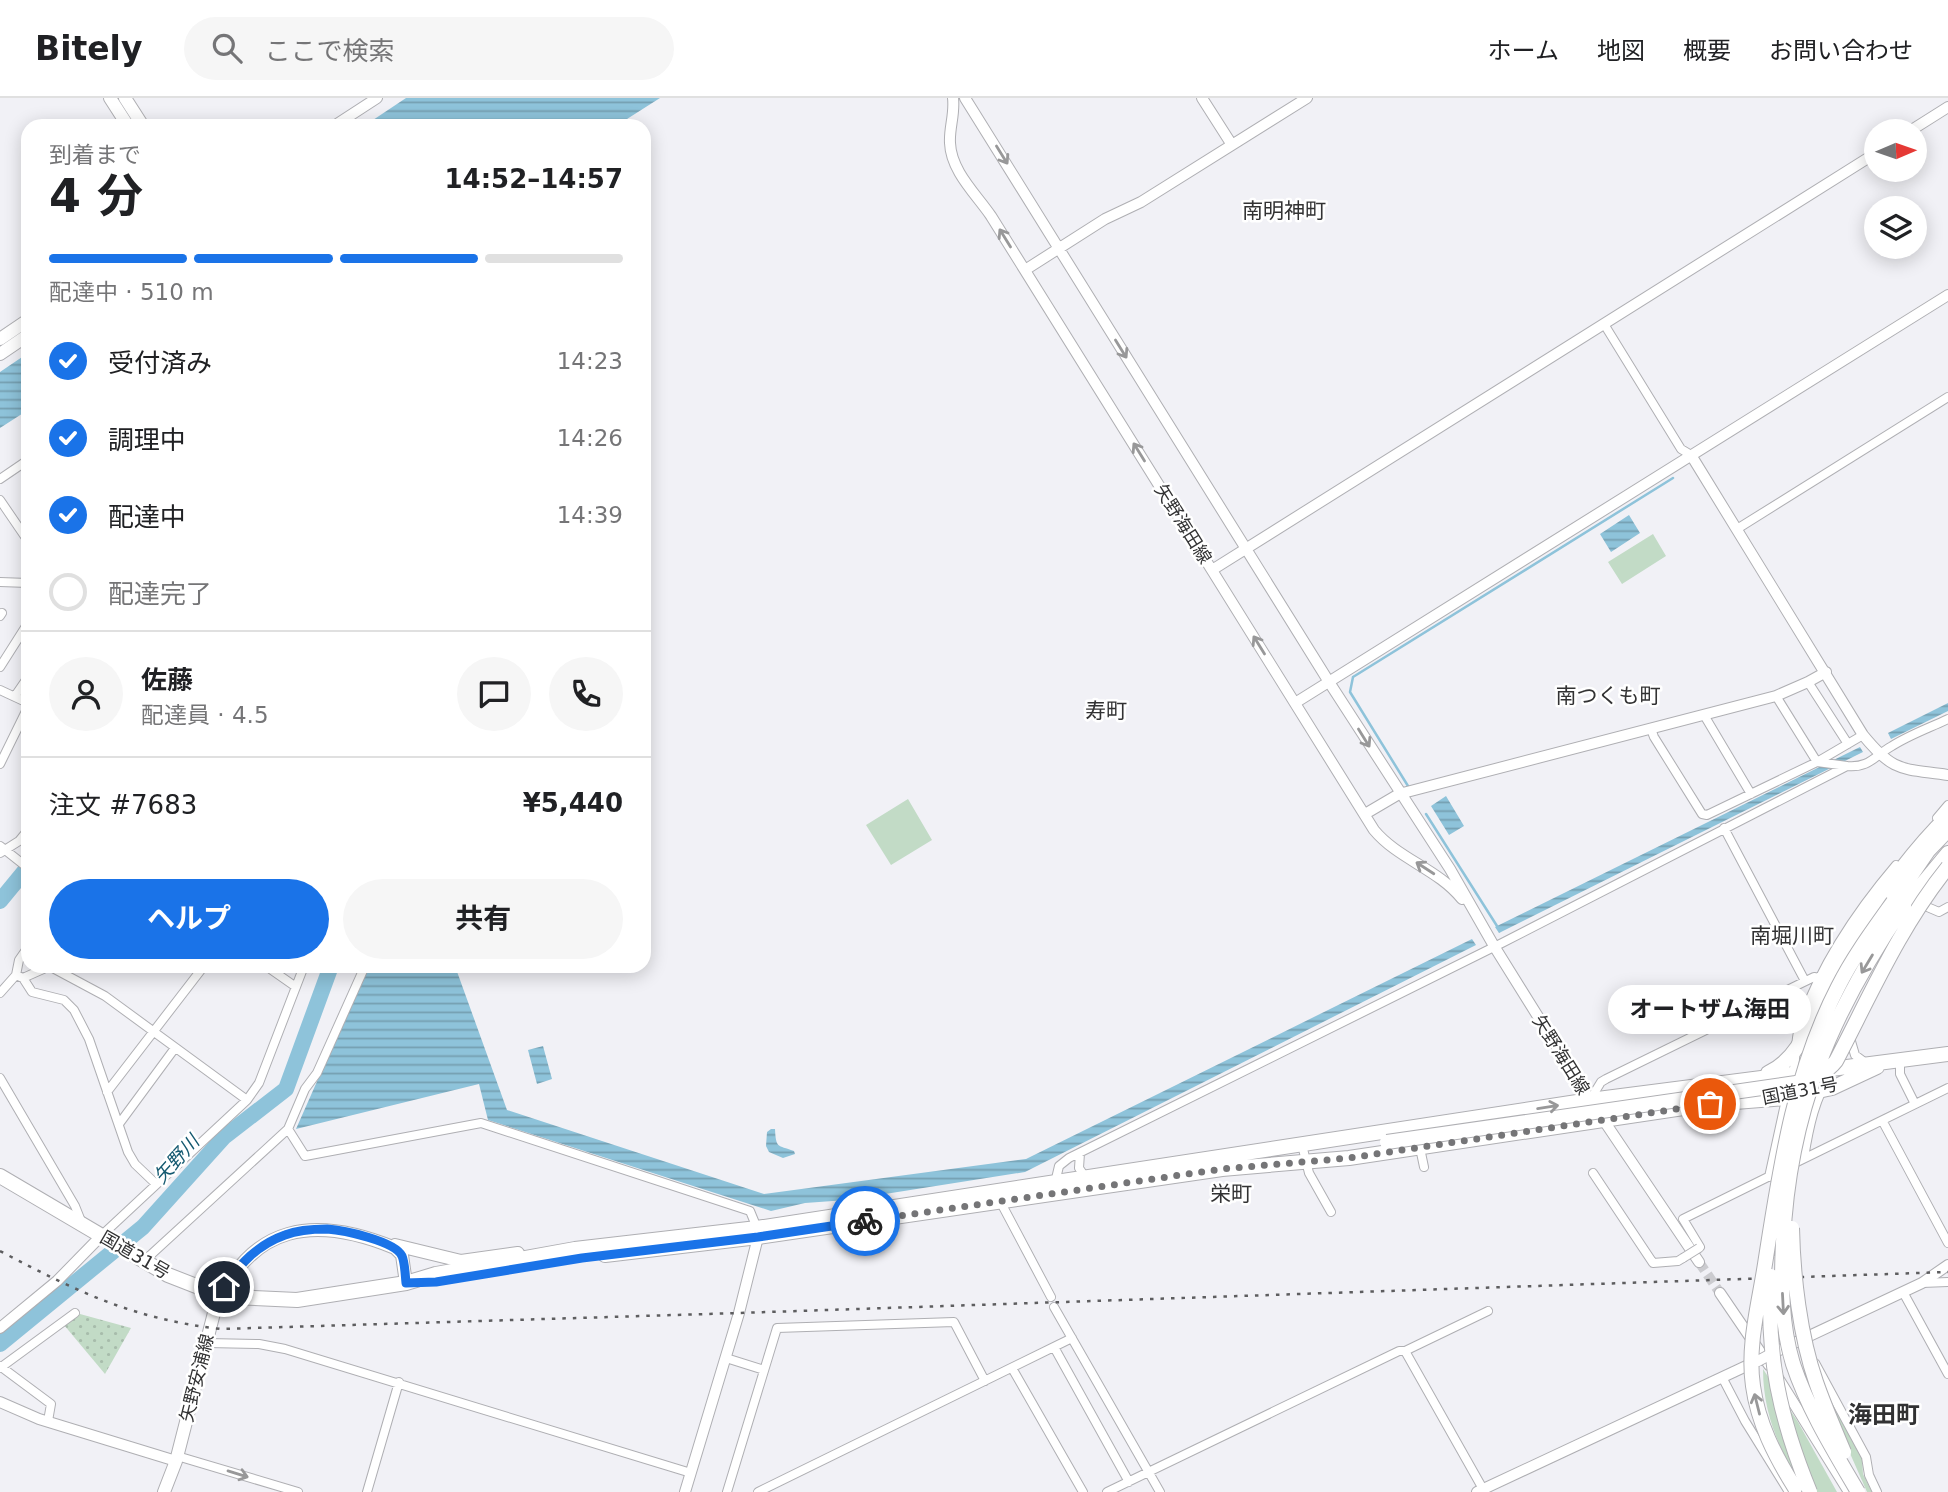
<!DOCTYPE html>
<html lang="ja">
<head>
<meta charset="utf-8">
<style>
  body { margin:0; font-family:"DejaVu Sans","Noto Sans JP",sans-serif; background:#f6f6f6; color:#202124; height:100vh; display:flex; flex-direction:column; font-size:26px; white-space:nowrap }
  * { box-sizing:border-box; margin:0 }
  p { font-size:23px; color:#757577 }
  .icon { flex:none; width:38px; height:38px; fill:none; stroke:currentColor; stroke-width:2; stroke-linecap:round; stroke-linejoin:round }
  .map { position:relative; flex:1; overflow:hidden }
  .drawer { position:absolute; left:21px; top:21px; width:630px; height:854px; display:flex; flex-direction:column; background:#fff; border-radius:21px; box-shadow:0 4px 18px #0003 }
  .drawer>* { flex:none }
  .needle { width:46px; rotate:88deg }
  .controls { position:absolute; left:1864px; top:21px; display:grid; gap:14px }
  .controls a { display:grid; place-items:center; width:63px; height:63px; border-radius:50%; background:#fff; box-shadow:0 4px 18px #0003; font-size:35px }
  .pin { position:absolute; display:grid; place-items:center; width:60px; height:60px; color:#fff; margin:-30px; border:4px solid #fff; border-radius:50%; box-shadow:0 2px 7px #0007 }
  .courier { position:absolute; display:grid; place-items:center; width:70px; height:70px; margin:-35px; border:5px solid #1a73e8; border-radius:50%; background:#fff; color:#222; box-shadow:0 2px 9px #0007 }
  .bubble { position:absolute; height:49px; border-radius:24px; background:#fff; box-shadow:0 4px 18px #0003; font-size:23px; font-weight:700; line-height:49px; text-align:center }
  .summary em { font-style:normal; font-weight:700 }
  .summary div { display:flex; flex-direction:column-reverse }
  .summary { display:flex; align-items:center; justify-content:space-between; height:119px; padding:0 28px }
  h1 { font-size:46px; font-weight:700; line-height:52px }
  .bar { display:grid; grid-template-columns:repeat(4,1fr); gap:10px 7px; align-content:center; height:84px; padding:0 28px }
  .bar i { height:9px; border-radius:5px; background:#e0e0e0 }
  .bar .current { background:#1a73e8 }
  .bar p { grid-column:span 4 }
  .line { display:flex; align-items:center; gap:18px; padding:0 28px; border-top:2px solid #e0e0e0 }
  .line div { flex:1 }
  .round { display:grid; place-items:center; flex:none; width:74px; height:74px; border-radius:37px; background:#f6f6f6 }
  ol { padding:0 28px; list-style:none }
  li { display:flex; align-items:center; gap:21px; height:77px }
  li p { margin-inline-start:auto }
  li .icon { padding:7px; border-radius:50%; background:#1a73e8; color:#fff; stroke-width:4 }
  li:last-child { color:#757577 }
  li i { width:38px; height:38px; border:4px solid #e0e0e0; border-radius:50% }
  .action { display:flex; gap:14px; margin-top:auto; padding:14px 28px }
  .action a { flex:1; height:80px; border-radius:42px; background:#1a73e8; color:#fff; font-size:28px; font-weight:700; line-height:80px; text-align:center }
  .action a+a { background:#f6f6f6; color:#202124 }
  header { display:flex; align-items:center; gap:42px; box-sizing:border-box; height:98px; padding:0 35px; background:#fff; border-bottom:2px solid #e0e0e0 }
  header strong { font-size:33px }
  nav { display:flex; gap:38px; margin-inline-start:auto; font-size:24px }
  .search { width:490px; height:63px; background:#f6f6f6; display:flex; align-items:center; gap:18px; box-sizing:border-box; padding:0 24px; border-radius:38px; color:#757577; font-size:26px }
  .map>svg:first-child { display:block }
  .grass { fill:#c2dbc6 }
  .park { fill:url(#park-dots) }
  .water { fill:url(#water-rules) }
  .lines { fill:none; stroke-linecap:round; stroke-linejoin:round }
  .stream { stroke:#8ec3da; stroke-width:2.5 }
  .river { stroke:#8ec3da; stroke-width:16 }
  .secondary-tunnel { stroke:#cbcbcf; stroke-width:10; stroke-dasharray:10 5; stroke-linecap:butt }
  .street-casing { stroke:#afafb3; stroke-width:10 }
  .secondary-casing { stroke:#afafb3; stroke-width:12 }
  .primary-casing { stroke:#afafb3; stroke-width:14 }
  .highway-casing { stroke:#afafb3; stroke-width:16 }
  .street { stroke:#fff; stroke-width:8 }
  .secondary { stroke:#fff; stroke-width:10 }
  .primary { stroke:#fff; stroke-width:12 }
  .highway { stroke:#fff; stroke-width:14 }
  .rail { stroke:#5d5d5f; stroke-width:2.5; stroke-dasharray:3.5 7; stroke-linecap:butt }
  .street-bridge-casing { stroke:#afafb3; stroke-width:10; stroke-linecap:butt }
  .secondary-bridge-casing { stroke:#afafb3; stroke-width:12; stroke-linecap:butt }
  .highway-bridge-casing { stroke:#afafb3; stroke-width:16; stroke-linecap:butt }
  .street-bridge { stroke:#fff; stroke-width:8 }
  .secondary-bridge { stroke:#fff; stroke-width:10 }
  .highway-bridge { stroke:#fff; stroke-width:14 }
  .oneway { stroke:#989899 }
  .done { stroke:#757577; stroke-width:7; stroke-dasharray:0 12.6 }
  .route { stroke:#1a73e8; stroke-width:9 }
  .labels { text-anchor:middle; stroke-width:5; stroke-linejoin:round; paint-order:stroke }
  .street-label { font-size:18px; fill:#323233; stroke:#fff }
  .water-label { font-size:19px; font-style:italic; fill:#145970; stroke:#fff }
  .quarter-label { font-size:21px; fill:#323233; stroke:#fff }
  .district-label { font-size:24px; font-weight:bold; fill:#323233; stroke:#fff }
</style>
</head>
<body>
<header>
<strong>Bitely</strong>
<div class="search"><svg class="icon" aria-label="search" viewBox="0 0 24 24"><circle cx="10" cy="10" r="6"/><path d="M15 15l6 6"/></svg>ここで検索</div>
<nav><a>ホーム</a><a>地図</a><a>概要</a><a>お問い合わせ</a></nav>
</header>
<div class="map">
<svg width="1948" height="1394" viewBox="0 0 1948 1394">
  <defs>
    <pattern id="park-dots" width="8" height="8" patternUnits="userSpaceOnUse" patternTransform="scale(1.75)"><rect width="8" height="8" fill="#c2dbc6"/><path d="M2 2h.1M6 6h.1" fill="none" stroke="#a7bcab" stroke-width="1.8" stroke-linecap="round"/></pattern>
    <pattern id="water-rules" width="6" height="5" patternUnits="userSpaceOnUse" patternTransform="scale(1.75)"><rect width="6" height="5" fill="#8ec3da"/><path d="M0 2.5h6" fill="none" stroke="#759fb1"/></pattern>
  </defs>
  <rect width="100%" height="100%" fill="#f1f1f6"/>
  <!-- grass -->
  <path class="grass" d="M 1653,436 L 1666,458 L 1622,486 L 1608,464 Z
    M 908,701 L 932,742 L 891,767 L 866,727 Z
    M 1763,1271 L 1798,1324 L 1837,1394 L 1806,1394 C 1781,1356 1763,1318 1763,1271 Z
    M 1832,1306 L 1862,1361 L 1863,1376 L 1872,1394 L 1867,1394 L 1845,1344 Z"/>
  <!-- park -->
  <path class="park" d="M 80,1216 L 131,1230 L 105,1276 L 64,1227 Z"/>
  <!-- water -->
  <path class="water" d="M 406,0 L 660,0 L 616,28 L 364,28 Z
    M 28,255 L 28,312 L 0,330 L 0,274 Z
    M 1629,417 L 1640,435 L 1611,454 L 1600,436 Z
    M 1948,605 L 1948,613 L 1891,641 L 1888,635 Z
    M 1860,649 L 1863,654 L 1499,835 L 1495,829 Z
    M 1446,698 L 1464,728 L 1449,737 L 1431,708 Z
    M 1472,841 L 1476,847 L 1025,1074 L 847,1102 L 805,1105 L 771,1113 L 488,1022 L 479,986 L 296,1031 L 368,868 L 455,868 L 507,1012 L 764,1096 L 1026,1061 Z
    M 543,948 L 552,981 L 537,986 L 528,952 Z
    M 771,1031 L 775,1031 C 776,1050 777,1047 794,1053 L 795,1056 L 783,1060 L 769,1054 L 766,1048 L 767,1034 Z"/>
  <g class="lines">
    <!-- stream -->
    <path class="stream" d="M 1408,688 L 1350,594 L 1353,579 L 1673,380
      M 1426,716 L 1497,828"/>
    <!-- river -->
    <path class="river" d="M 0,803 L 28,769
      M 0,1246 L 143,1129 L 224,1039 L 286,991 L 331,868"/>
    <!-- secondary-tunnel -->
    <path class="secondary-tunnel" d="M 1699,1164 L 1720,1195"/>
    <!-- street casing -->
    <g class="street-casing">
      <path id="street" d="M 1604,226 L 1681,351 L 1691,357
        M 0,381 L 28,362
        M 0,402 L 28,443
        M 1737,431 L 1948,299
        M 0,484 L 28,485
        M 0,518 L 2,515
        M 0,569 L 28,525
        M 1808,584 L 1848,646
        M 0,592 L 28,605
        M 15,598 L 28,579
        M 1776,598 L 1817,664 L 1847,668
        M 1704,617 L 1751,696
        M 1651,631 L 1654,639 L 1702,716 L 1707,717 L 1817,664 L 1863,637
        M 0,666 L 28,609
        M 1937,720 L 1948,707
        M 1724,730 L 1805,883
        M 0,748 L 28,770
        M 0,755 L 19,743 L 28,732
        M 1925,808 L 1939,814 L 1948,809
        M 49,868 L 105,898 L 247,1002
        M 266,868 L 296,889
        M 18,878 L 23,880 L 50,868
        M 23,880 L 32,894 L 64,902 L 74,912 L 89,941 L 128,1054 L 135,1066 L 156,1086
        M 0,895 L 16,877 L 19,862 L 28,849
        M 1850,940 L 1855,957 L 1867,966
        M 1900,963 L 1900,976 L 1915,1006
        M 1793,977 C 1796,962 1795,944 1799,929 C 1819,870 1856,814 1896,767
        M 0,980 L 75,1108 L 81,1123
        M 107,994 L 204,868
        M 1590,1002 L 1601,984 L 1606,981 L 1814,879 L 1819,880
        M 1883,1024 L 1948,1145
        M 119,1026 L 175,950
        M 288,1031 L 305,1058 L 481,1025 L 750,1113 L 757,1130
        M 1302,1047 L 1309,1075 L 1331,1114
        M 1420,1050 L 1424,1069
        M 1080,1055 L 1079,1070 L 1086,1080
        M 1804,1060 C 1809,1028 1815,1000 1832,973
        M 1793,1066 L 1948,990
        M 1593,1075 L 1653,1165 L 1678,1163 L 1683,1160
        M 1769,1079 L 1787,997
        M 1055,1085 L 1059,1068 L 1069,1060 L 1502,845 L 1847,668 C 1870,670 1874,658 1892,648 C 1909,637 1929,630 1948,621
        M 1000,1103 L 1051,1199
        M 101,1138 L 247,1002 L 259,985 L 304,868
        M 1699,1150 L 1700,1149 L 1683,1121 L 1772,1077
        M 144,1163 L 288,1031 L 305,991 L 317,975 L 365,868
        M 1922,1185 L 1948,1184
        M 1903,1194 L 1948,1276
        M 1054,1209 L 1160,1394
        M 207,1245 L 259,1246 L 285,1251 L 691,1375
        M 1054,1249 L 1129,1384
        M 1405,1253 L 1488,1213
        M 726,1260 L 764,1272
        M 1815,1265 L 1866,1359 L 1869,1377 L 1877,1394
        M 0,1268 L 51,1306 L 48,1323
        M 0,1270 L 75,1215
        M 1012,1270 L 1083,1394
        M 1722,1279 L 1745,1323 L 1789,1394
        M 177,1358 L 298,1394
        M 367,1394 L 399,1284
        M 727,1394 L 777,1230 L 954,1224 L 985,1283
        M 758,1394 L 1072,1240
        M 1107,1394 L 1399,1253 L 1405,1253 L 1483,1391"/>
    </g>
    <!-- secondary casing -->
    <g class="secondary-casing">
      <path id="secondary" d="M 953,0 C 955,16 949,30 950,45 C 951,73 976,96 991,118 L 1374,732 C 1398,761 1438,771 1462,801
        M 965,0 L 1329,584 L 1450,771 L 1494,848 L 1590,1002 L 1699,1164
        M 1202,0 L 1232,47
        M 334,28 L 377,0
        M 1910,33 L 1948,9
        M 1025,172 L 1105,121 L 1141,104 L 1307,0
        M 1691,357 L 1863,637 C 1894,675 1901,670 1948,677
        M 1212,472 L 1876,55
        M 1295,605 L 1948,197
        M 1365,716 L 1399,696 L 1776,598 L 1808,584 L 1826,574
        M 1720,1195 L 1769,1267
        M 0,1230 L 57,1183 L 101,1138
        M 1771,1256 L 1922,1185 L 1948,1167
        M 1778,1280 L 1849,1394
        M 0,1304 L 39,1321 L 176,1363
        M 685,1394 L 739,1215 L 758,1139 L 758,1134
        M 1477,1394 L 1757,1263"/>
    </g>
    <!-- primary casing -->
    <g class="primary-casing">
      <path id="primary" d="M 110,0 L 128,28
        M 125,0 L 143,28
        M 0,241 L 28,222
        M 0,256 L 28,237
        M 395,1147 L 461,1163 L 518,1155
        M 164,1394 L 176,1363 L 215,1211 C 251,1125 315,1117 395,1150 L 402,1157 L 406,1185"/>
    </g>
    <!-- highway casing -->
    <g class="highway-casing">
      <path id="highway" d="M 1893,804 L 1928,753 L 1948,732
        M 1904,808 L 1948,755
        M 1768,975 C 1804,958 1809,920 1826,888 C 1834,872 1843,856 1853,841 C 1880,798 1911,754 1948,718
        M 0,1078 L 168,1177 L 209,1193
        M 605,1157 L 758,1139 L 1222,1071 L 1349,1060 L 1710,1006 L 1786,1000 L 1832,990 L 1877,969
        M 233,1199 L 297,1202 L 406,1185 L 436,1176 L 575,1151 L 757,1130 L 1590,1002 L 1948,956"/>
    </g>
    <!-- street -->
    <use href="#street" class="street"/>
    <!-- secondary -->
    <use href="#secondary" class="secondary"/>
    <!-- primary -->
    <use href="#primary" class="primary"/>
    <!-- highway -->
    <use href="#highway" class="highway"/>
    <!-- rail -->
    <path class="rail" d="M 0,1153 C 78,1194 133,1221 221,1231 L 739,1215 L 1948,1174"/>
    <!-- street-bridge casing -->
    <g class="street-bridge-casing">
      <path id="street-bridge" d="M 1683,1160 L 1699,1150"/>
    </g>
    <!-- secondary-bridge casing -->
    <g class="secondary-bridge-casing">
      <path id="secondary-bridge" d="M 1758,1263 L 1771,1256"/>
    </g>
    <!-- highway-bridge casing -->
    <g class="highway-bridge-casing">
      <path id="highway-bridge" d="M 1387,1044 L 1796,985 C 1811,980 1826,976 1836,963 C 1870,898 1901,827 1948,769
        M 1792,1130 C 1793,1178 1800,1238 1816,1284 C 1824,1307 1834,1330 1844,1354
        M 1771,1178 C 1766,1258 1780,1321 1810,1394
        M 209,1193 L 233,1199
        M 1795,1390 C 1775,1358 1758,1325 1753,1288 C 1747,1248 1759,1205 1765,1166 C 1780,1071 1793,976 1838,889 C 1853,859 1873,832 1893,804
        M 1858,1394 C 1834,1353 1808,1311 1793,1266 C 1781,1226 1781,1185 1783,1144 C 1789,1014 1831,915 1904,808"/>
    </g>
    <!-- street-bridge -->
    <use href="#street-bridge" class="street-bridge"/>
    <!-- secondary-bridge -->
    <use href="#secondary-bridge" class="secondary-bridge"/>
    <!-- highway-bridge -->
    <use href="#highway-bridge" class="highway-bridge"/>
  </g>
  <!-- one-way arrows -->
  <defs><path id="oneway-shaft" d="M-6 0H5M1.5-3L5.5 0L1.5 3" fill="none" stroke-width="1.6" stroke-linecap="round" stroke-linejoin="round" transform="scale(1.75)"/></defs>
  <g class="oneway">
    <use href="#oneway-shaft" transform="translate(1002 57) rotate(58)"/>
    <use href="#oneway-shaft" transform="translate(1005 140) rotate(-122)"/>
    <use href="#oneway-shaft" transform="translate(1121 251) rotate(58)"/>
    <use href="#oneway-shaft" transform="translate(1139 354) rotate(-122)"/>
    <use href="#oneway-shaft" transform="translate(1259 547) rotate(-122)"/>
    <use href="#oneway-shaft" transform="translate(1364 640) rotate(58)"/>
    <use href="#oneway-shaft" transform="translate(1425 770) rotate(-147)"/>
    <use href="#oneway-shaft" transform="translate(1867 866) rotate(121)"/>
    <use href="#oneway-shaft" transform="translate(1548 1009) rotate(-9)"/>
    <use href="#oneway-shaft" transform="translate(1783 1206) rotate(87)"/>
    <use href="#oneway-shaft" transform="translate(1757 1306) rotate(-104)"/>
    <use href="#oneway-shaft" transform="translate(238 1376) rotate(17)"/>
  </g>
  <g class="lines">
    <!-- done -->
    <path class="done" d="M 865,1123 L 1222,1071 L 1349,1060 L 1710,1006"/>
    <!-- route -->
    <path class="route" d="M 224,1189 C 240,1166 257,1147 285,1137 C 298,1132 313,1131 327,1131 C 343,1132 395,1143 402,1158 C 405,1165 405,1176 406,1185 L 436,1184 L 582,1160 L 758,1139 L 865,1123"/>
  </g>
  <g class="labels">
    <!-- street labels -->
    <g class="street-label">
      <text transform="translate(1183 426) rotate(58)" y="6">矢野海田線</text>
      <text transform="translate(1561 957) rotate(58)" y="6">矢野海田線</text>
      <text transform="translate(1800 993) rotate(-11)" y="6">国道31号</text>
      <text transform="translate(135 1157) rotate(30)" y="6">国道31号</text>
      <text transform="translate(197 1280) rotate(-76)" y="6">矢野安浦線</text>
    </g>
    <!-- water labels -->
    <g class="water-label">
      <text transform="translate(176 1061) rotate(-48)" y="7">矢野川</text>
    </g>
    <!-- quarter labels -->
    <g class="quarter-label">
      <text x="1284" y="120">南明神町</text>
      <text x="1608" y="605">南つくも町</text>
      <text x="1106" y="620">寿町</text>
      <text x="1792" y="845">南堀川町</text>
      <text x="1231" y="1103">栄町</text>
    </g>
    <!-- district labels -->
    <g class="district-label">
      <text x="1884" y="1325">海田町</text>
    </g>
  </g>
</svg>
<div class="controls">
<a><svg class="needle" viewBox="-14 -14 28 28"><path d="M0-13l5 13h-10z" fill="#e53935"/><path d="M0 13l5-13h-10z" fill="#757577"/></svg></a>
<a><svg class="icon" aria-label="layers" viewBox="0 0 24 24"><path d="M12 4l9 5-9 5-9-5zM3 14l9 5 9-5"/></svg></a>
</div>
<div class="pin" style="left:1710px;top:1006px;background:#ea580c"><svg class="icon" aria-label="bag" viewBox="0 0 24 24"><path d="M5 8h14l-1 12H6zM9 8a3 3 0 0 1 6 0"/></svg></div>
<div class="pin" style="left:224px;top:1189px;background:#1f2937"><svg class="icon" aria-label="home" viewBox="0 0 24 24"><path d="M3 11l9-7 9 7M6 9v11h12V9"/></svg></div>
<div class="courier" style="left:865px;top:1123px"><svg class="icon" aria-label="bike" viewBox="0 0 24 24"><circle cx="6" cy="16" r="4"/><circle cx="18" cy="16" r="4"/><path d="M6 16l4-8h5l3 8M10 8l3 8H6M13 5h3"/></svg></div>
<div class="bubble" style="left:1608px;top:887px;width:203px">オートザム海田</div>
<section class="drawer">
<div class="summary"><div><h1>4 分</h1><p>到着まで</p></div><em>14:52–14:57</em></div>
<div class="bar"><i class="current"></i><i class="current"></i><i class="current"></i><i></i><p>配達中 · 510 m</p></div>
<ol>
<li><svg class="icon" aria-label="check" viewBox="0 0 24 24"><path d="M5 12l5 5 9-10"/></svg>受付済み<p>14:23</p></li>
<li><svg class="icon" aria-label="check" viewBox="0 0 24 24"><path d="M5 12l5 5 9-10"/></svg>調理中<p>14:26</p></li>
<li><svg class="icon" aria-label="check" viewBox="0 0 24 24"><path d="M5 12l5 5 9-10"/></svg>配達中<p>14:39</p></li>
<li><i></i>配達完了</li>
</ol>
<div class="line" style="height:126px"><a class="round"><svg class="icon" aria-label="person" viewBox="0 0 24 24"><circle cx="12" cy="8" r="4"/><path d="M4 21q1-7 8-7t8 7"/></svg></a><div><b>佐藤</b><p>配達員 · 4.5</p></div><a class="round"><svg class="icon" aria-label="chat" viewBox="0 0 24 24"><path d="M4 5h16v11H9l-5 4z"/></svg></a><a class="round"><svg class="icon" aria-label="phone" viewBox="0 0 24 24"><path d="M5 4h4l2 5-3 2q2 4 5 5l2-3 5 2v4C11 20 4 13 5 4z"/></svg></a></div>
<div class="line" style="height:91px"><div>注文 #7683</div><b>¥5,440</b></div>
<div class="action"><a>ヘルプ</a><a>共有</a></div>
</section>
</div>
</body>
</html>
